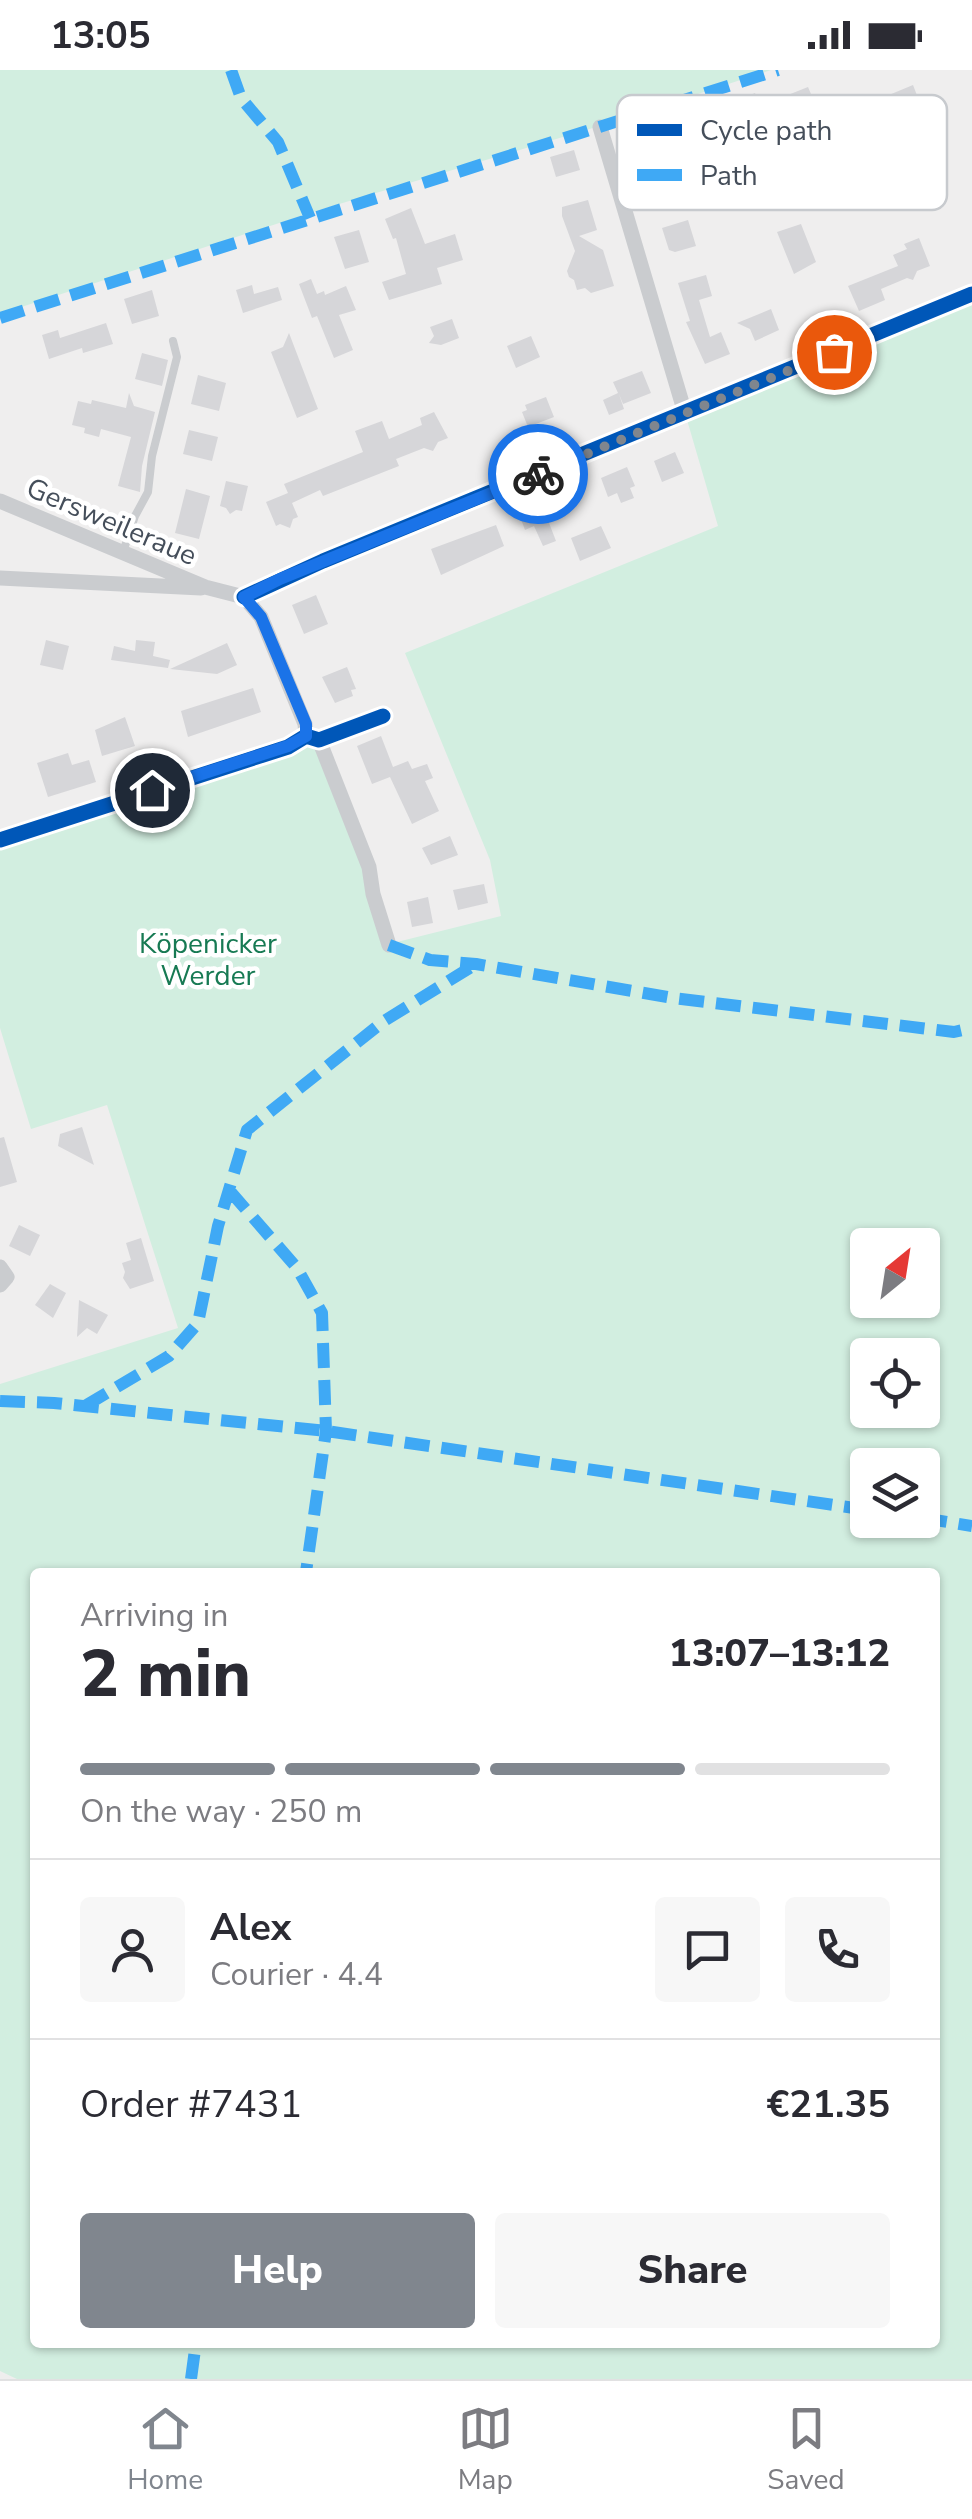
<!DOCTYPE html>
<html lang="en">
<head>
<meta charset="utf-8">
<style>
  body { margin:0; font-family:"Nunito Sans",sans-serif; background:#f7f7f7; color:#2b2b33; height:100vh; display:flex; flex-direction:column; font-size:38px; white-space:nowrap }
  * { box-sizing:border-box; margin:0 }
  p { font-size:32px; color:#7c7c81 }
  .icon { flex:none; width:55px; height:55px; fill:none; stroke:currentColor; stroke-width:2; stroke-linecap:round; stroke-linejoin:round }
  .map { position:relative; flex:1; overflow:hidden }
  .details { position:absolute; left:30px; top:1498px; width:910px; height:780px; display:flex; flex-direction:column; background:#fff; border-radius:10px; box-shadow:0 2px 8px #0004 }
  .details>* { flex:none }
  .needle { width:65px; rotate:30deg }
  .buttons { position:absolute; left:850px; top:1158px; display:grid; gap:20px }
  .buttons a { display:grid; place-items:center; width:90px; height:90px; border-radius:10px; background:#fff; box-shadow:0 2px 8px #0004; font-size:50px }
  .pin { position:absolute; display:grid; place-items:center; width:85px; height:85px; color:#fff; margin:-42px; border:5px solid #fff; border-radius:50%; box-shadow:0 2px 10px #0007 }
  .courier { position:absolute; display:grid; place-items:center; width:100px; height:100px; margin:-50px; border:8px solid #1a73e8; border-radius:50%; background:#fff; color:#222; box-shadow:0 2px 12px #0007 }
  .headline em { font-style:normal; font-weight:800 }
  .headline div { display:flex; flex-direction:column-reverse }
  .headline { display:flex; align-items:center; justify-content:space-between; height:170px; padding:0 50px }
  h1 { font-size:65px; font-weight:800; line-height:75px }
  .bar { display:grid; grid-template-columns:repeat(4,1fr); gap:15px 10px; align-content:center; height:120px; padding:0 50px }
  .bar i { height:12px; border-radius:8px; background:#e1e1e2 }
  .bar .on { background:#80868e }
  .bar p { grid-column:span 4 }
  .line { display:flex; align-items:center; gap:25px; padding:0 50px; border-top:2px solid #e1e1e2 }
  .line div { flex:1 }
  .round { display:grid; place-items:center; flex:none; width:105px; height:105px; border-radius:10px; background:#f7f7f7 }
  .cta { display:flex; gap:20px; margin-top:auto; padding:20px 50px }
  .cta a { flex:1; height:115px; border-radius:10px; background:#80868e; color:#fff; font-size:40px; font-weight:800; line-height:115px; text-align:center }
  .cta a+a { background:#f7f7f7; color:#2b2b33 }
  .status { display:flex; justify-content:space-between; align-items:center; height:70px; padding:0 50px; background:#fff; direction:ltr }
  .status svg { height:28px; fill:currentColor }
  .tab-bar { display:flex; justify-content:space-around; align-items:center; height:140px; border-top:2px solid #e1e1e2; background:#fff; font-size:28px; color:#7c7c81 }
  .tab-bar a { display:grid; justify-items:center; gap:5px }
  .tab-bar .on { color:#80868e }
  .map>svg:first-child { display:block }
  .green { fill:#d2eee0; fill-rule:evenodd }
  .building { fill:#d6d6d9 }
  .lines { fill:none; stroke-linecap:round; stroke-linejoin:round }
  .lane { stroke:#cacccf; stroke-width:8 }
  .street { stroke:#cacccf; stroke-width:15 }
  .quiet { stroke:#3fa9f5; stroke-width:12; stroke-dasharray:25 12; stroke-linecap:butt }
  .cycleway-casing { stroke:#fff; stroke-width:21 }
  .cycleway { stroke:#0057b8; stroke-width:15 }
  .done { stroke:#80868e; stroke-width:10; stroke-dasharray:0 18 }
  .route { stroke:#1a73e8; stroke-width:12 }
  .labels { text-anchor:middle; stroke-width:9; stroke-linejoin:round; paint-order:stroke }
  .street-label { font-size:28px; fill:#454e5a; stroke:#fff }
  .park-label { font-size:28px; fill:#177a53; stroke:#fff }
  .key { fill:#fff; stroke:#c7cace; stroke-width:2.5 }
  .key-label { font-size:28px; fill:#454e5a }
</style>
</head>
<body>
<div class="status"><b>13:05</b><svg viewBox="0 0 49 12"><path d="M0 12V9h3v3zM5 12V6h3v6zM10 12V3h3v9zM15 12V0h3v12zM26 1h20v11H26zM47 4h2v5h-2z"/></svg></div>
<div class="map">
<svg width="972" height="2309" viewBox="0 0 972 2309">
  <rect width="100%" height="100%" fill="#efeeee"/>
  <!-- green -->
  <path class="green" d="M 0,0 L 771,0 L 616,51 L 316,141 L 0,244 Z
    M 972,224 L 972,2309 L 17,2309 L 0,2301 L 0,1314 L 178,1258 L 107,1035 L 31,1059 L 0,958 L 0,770 L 319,670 L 389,874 L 501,846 L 490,790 L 405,583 L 718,456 L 685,343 ZM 868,1175 L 922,1175 L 922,1230 L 868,1230 ZM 868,1285 L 922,1285 L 922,1340 L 868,1340 ZM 868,1395 L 922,1395 L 922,1450 L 868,1450 ZM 35,1502 L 935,1502 L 935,2272 L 35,2272 Z"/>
  <!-- building -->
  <path class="building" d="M 913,15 L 925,46 L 897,58 L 884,27 Z
    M 808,17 L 822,50 L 807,56 L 800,38 L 766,52 L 769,58 L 749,66 L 735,31 L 755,23 L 760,36 Z
    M 574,80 L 580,100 L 556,107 L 550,87 Z
    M 588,130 L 597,160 L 579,166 L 603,180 L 614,216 L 591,223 L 585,218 L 577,220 L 574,210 L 569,207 L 567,201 L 575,181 L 562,146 L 562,137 Z
    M 411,138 L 425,174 L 455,164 L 463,190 L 437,198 L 442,214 L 389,230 L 382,212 L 406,204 L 396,168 L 393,169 L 385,149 Z
    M 688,150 L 696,176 L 675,182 L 669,180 L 662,158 Z
    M 801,154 L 816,192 L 794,204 L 777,162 Z
    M 359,160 L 369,192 L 345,199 L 334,167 Z
    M 919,168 L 930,196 L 917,201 L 913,210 L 907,208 L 881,219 L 885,230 L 859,241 L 848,216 L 898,196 L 893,185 L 907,179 L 904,174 Z
    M 706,205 L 712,226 L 699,230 L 710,267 L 721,262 L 730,284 L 705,294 L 686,252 L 690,251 L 678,213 Z
    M 311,209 L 317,224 L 324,221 L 325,225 L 346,216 L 356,240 L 339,245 L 353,280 L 334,288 L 317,246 L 312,248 L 299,214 Z
    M 252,215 L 254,224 L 278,217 L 282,230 L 243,243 L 236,220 Z
    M 152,220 L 159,246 L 132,254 L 124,229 Z
    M 771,239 L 779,260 L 755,271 L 750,259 L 737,253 Z
    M 452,249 L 459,268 L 441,275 L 429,273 L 434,266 L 430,257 Z
    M 106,253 L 113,274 L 83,283 L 82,278 L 49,289 L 42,265 L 58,260 L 60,268 Z
    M 289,263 L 318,339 L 297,348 L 271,282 L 283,277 Z
    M 531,266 L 540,287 L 516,298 L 507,276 Z
    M 142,283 L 168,290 L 162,316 L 135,309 Z
    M 642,301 L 651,323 L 623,334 L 619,324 L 624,339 L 609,345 L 603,330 L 618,323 L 613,312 Z
    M 198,305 L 226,313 L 219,341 L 191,334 Z
    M 129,323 L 134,336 L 155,342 L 142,396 L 140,422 L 118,416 L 131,367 L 101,359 L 99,367 L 84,363 L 85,358 L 72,355 L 78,331 L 91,334 L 92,330 L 126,338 Z
    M 546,327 L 554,347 L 528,357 L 522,342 L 527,340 L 525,335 Z
    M 434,342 L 448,368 L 438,372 L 433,381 L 424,378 L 396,389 L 399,396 L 323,426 L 320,420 L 292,433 L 298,447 L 293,449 L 290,458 L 280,454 L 276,456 L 266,432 L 288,423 L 284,414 L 363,382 L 355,361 L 382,351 L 389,369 L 422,355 L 420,348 Z
    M 189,360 L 218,367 L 212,391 L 183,384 Z
    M 675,382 L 684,403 L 662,412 L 654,391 Z
    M 627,397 L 635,416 L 630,418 L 634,428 L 621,433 L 617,423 L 608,427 L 601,408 Z
    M 226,411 L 248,416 L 242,441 L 236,440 L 230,444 L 226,438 L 220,436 Z
    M 186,419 L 210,426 L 199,469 L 175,463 Z
    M 541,432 L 556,471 L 543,476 L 534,456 L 525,460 L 518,441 Z
    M 496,455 L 504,476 L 441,505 L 431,479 Z
    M 601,456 L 611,478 L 580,491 L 571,468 Z
    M 316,525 L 328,554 L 304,564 L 292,535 Z
    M 46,570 L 69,576 L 63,600 L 40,595 Z
    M 136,570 L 155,572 L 153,586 L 170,590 L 168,598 L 111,590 L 114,576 L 135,581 Z
    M 227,573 L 237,595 L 217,604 L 170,599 Z
    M 347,597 L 356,619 L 351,620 L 353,626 L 335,633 L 322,607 Z
    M 253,618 L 261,642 L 188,667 L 181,641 Z
    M 125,647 L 135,676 L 102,686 L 95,660 Z
    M 381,666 L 393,697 L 408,691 L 412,699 L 427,694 L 433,708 L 425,711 L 439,741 L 412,754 L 390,707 L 372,714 L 357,676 Z
    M 68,683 L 72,695 L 89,690 L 96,712 L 48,727 L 37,693 Z
    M 450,766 L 458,785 L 431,795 L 422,778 Z
    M 484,814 L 488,833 L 458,840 L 453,820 Z
    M 428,827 L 433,853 L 412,857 L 407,832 Z
    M 82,1057 L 94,1095 L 58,1076 L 60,1064 Z
    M 4,1067 L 17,1112 L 0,1117 L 0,1068 Z
    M 19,1155 L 40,1165 L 30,1186 L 9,1176 Z
    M 141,1168 L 154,1211 L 130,1219 L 123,1208 L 125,1202 L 122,1193 L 131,1190 L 126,1173 Z
    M 50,1214 L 66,1223 L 53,1248 L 35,1235 Z
    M 79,1230 L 108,1245 L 97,1264 L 87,1258 L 77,1267 Z"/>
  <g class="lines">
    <!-- lane -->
    <path class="lane" d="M 123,482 L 135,446 L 148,422 L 152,386 L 177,287 L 173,271"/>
    <!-- street -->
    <path class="street" d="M 600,57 L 685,343
      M 0,431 L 205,517 L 244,527
      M 0,508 L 201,518
      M 244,527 L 323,491 L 972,224
      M 244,527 L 261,547 L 305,654 L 306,666
      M 319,670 L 369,797 L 373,824 L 389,875
      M 0,770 L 288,677 L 306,666 L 319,670 L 383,646
      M 0,1197 L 7,1207 L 0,1215"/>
    <!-- quiet -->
    <path class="quiet" d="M 231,0 L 241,28 L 278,72 L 310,148
      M 0,248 L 778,0
      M 389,875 L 430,890 L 476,894 L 673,928 L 954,962 L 972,958
      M 229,1120 L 297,1198 L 322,1243 L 326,1361 L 306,1502
      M 0,1331 L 54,1333 L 326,1361 L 868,1440
      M 85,1336 L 169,1286 L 198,1253 L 218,1156 L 247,1060 L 384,951 L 476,894
      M 922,1448 L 972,1456
      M 191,2309 L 196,2272"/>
    <!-- cycleway casing -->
    <g class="cycleway-casing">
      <path id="cycleway" d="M 244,527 L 323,491 L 972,224
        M 0,770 L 288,677 L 306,666 L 319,670 L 383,646"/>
    </g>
    <!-- cycleway -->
    <use href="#cycleway" class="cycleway"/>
  </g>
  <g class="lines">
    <!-- done -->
    <path class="done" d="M 538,404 L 834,282"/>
    <!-- route -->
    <path class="route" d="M 152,720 L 288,676 L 306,666 L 306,654 L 261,547 L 244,527 L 280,509 L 538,404"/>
  </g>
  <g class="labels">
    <!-- street labels -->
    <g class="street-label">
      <text transform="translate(112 451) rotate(23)" y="10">Gersweileraue</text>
    </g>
    <!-- park labels -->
    <g class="park-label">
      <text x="208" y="883">Köpenicker<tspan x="208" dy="32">Werder</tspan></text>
    </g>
  </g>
  <!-- legend -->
  <rect x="617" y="25" width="330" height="115" rx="15" class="key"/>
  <rect x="637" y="54" width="45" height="12" fill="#0057b8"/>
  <rect x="637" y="99" width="45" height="12" fill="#3fa9f5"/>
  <g class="key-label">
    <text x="700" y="70">Cycle path</text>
    <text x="700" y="115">Path</text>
  </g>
</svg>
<div class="buttons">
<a><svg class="needle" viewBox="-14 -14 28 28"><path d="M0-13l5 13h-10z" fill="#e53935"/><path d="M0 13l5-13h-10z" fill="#7c7c81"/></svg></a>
<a><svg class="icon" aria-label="locate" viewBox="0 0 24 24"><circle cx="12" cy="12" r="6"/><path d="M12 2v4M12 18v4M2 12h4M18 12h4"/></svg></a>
<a><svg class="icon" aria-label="layers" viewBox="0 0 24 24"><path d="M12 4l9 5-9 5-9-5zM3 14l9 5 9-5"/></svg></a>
</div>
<div class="pin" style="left:834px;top:282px;background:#ea580c"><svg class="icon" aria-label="bag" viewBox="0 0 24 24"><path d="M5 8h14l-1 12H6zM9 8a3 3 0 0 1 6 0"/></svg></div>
<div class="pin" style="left:152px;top:720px;background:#1f2937"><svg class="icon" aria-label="home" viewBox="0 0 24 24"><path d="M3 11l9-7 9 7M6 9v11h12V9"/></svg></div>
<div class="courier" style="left:538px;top:404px"><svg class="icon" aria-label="bike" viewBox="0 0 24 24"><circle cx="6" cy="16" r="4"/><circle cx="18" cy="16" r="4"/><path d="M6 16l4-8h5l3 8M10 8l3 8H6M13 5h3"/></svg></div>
<section class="details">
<div class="headline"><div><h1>2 min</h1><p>Arriving in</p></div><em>13:07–13:12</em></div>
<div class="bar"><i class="on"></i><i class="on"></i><i class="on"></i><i></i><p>On the way · 250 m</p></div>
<div class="line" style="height:180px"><a class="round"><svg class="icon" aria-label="person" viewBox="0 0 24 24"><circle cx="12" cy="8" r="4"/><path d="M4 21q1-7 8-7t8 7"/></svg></a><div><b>Alex</b><p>Courier · 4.4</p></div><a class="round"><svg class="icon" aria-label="chat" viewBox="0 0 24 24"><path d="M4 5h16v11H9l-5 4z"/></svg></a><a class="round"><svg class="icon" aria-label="phone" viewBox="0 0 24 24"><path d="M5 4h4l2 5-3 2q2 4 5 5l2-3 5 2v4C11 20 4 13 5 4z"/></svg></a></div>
<div class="line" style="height:130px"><div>Order #7431</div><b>€21.35</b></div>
<div class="cta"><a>Help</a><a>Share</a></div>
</section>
</div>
<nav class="tab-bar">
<a class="on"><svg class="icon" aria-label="home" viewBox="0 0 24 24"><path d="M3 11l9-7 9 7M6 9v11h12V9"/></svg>Home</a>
<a><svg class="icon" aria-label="map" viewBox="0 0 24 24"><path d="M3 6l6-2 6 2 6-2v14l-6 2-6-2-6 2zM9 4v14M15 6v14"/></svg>Map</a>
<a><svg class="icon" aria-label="saved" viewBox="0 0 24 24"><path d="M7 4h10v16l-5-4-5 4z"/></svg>Saved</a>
</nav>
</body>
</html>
